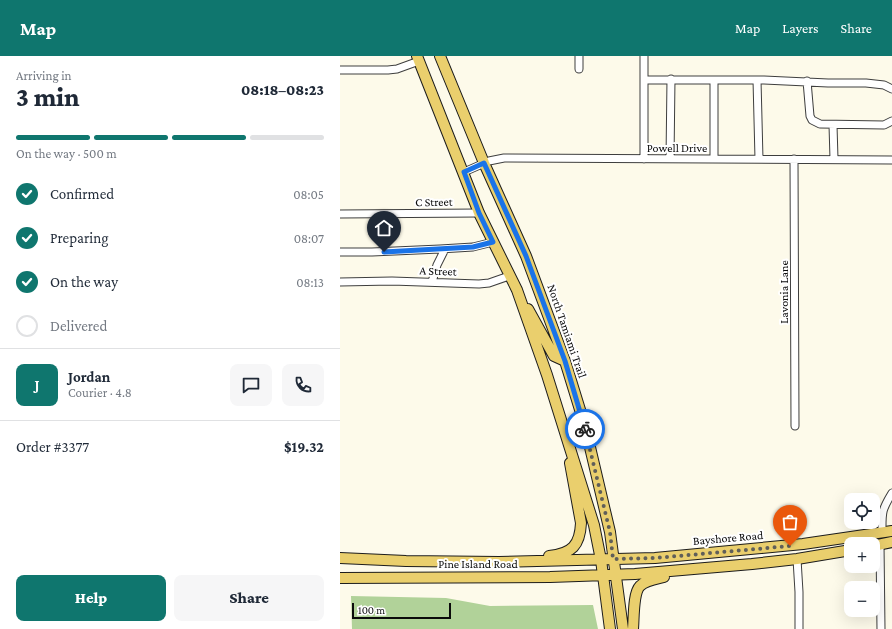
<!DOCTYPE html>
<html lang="en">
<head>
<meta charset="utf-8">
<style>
  body { margin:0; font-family:"Crimson Pro",serif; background:#f6f6f7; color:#1f2937; height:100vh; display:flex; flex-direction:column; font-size:15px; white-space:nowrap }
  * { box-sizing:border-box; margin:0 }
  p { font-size:13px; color:#747a83 }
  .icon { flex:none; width:22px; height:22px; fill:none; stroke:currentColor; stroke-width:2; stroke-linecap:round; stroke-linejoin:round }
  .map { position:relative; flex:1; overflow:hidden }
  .side { display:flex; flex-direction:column; background:#fff; width:340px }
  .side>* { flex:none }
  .tools { position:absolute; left:504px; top:437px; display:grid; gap:8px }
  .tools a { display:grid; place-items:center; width:36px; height:36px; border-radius:8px; background:#fff; box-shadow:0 4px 16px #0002; font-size:20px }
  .scale { position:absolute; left:12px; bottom:10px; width:99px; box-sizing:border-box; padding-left:4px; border:2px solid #0b0b0b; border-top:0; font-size:11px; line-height:14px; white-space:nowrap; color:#0b0b0b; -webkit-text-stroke:3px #fff; paint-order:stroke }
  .pin { position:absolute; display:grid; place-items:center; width:34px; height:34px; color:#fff; margin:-41px -17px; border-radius:50% 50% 50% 0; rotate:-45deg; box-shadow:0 0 4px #0007 }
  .pin .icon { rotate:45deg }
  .courier { position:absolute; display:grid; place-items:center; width:40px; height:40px; margin:-20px; border:3px solid #1a73e8; border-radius:50%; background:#fff; color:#222; box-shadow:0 1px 5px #0007 }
  .head em { font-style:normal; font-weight:800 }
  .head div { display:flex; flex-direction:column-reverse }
  .head { display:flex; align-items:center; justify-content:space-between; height:68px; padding:0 16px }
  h1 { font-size:26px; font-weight:800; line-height:30px }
  .bar { display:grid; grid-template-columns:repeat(4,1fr); gap:6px 4px; align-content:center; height:48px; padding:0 16px }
  .bar i { height:5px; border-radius:3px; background:#e0e1e3 }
  .bar .selected { background:#0f766e }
  .bar p { grid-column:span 4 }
  .line { display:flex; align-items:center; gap:10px; padding:0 16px; border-top:1px solid #e0e1e3 }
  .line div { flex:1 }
  .round { display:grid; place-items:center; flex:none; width:42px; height:42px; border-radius:8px; background:#f6f6f7 }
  ol { padding:0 16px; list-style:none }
  li { display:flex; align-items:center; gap:12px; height:44px }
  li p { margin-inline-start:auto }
  li .icon { padding:4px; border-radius:50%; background:#0f766e; color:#fff; stroke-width:4 }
  li:last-child { color:#747a83 }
  li i { width:22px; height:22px; border:2px solid #e0e1e3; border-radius:50% }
  .primary-button { display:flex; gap:8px; margin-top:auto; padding:8px 16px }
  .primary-button a { flex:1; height:46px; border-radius:8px; background:#0f766e; color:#fff; font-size:16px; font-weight:800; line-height:46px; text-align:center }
  .primary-button a+a { background:#f6f6f7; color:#1f2937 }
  header { display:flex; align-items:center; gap:24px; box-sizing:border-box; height:56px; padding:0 20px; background:#0f766e; color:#fff }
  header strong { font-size:19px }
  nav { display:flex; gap:22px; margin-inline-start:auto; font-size:14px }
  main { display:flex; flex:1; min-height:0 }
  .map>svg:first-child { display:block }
  .forest { fill:#b1d299 }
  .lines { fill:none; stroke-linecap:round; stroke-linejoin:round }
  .minor-casing { stroke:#3e3e3e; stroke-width:9 }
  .primary-casing { stroke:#1c1c1c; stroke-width:12 }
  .minor { stroke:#fff; stroke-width:7 }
  .primary { stroke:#eacf6d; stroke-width:10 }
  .done { stroke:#605f59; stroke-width:4; stroke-dasharray:0 7.2 }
  .route { stroke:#1a73e8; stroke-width:5 }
  .labels { text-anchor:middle; stroke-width:4; stroke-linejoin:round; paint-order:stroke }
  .street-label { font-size:12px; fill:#0b0b0b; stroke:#fff }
</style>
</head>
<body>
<header>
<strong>Map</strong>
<nav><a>Map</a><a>Layers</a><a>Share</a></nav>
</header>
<main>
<section class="side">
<div class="head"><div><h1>3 min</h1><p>Arriving in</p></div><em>08:18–08:23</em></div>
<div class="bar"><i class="selected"></i><i class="selected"></i><i class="selected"></i><i></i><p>On the way · 500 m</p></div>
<ol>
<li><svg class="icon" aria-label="check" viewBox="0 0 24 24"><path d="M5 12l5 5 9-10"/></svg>Confirmed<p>08:05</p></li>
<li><svg class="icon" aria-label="check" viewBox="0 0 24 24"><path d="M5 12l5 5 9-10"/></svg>Preparing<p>08:07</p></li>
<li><svg class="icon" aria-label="check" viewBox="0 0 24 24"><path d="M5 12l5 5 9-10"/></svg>On the way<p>08:13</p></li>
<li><i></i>Delivered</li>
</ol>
<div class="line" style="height:72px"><b class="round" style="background:#0f766e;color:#fff">J</b><div><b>Jordan</b><p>Courier · 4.8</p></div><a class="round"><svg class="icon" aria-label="chat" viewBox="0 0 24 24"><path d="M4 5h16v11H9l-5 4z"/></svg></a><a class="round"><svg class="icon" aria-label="phone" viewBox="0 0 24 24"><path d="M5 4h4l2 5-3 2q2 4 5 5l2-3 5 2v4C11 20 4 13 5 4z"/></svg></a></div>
<div class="line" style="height:52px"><div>Order #3377</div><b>$19.32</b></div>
<div class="primary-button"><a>Help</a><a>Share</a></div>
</section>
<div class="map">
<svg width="552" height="573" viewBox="0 0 552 573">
  <rect width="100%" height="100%" fill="#fdfaea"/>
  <!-- forest -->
  <path class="forest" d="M 11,540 L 106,542 L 150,550 L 253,549 L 258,573 L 12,573 Z"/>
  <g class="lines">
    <!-- minor casing -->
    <g class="minor-casing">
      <path id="minor" d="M 304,0 L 304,103
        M 239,13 L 239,0
        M 0,14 L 48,14 L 57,13 L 79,5
        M 304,24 L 424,24 L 488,27 L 526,27 L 544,29 L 552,33
        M 374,24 L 374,103
        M 417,24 L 419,103
        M 467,25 L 470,60 L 472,64 L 480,68 L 544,69 L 552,65
        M 493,69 L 494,103
        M 330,103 L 331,23
        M 454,103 L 455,370
        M 124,116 L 149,105 L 164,102 L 552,104
        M 0,158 L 139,157
        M 0,196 L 32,196 L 100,193 L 133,191 L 153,186
        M 0,226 L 52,225 L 139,228 L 149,227 L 169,220
        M 92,226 L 97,209 L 105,193
        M 542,477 C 542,457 541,455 552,437
        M 540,488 L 541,573
        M 457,503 L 459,536 L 459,573"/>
    </g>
    <!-- primary casing -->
    <g class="primary-casing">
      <path id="primary" d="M 77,0 L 139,157 L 177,234 L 207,319 L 254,469 L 261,504 L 270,573
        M 100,0 L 144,107 L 186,200 L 225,305 L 245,370 L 270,476 L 283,573
        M 188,253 L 214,300 L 225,305
        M 533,490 L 552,486
        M 209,500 C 232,498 240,489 241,467 L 230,407
        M 0,502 L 66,505 L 159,506 L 315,502 L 463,488 L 552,475
        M 0,522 L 210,521 L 295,518 L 412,508 L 457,503 L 511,494
        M 293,573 C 294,562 293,537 300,530 C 306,524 316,523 324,521"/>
    </g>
    <!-- minor -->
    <use href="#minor" class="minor"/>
    <!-- primary -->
    <use href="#primary" class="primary"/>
  </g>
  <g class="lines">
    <!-- done -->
    <path class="done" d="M 245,373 L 270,476 L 273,503 L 315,502 L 450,490"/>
    <!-- route -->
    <path class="route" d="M 44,196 L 133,191 L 153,186 L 139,157 L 124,116 L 144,107 L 186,200 L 225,305 L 245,373"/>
  </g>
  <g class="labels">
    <!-- street labels -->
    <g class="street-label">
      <text x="337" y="96">Powell Drive</text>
      <text transform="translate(94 146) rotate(-1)" y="4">C Street</text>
      <text transform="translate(98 215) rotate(2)" y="4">A Street</text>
      <text transform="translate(444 236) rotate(-90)" y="4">Lavonia Lane</text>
      <text transform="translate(227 275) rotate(71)" y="4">North Tamiami Trail</text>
      <text transform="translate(388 482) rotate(-5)" y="4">Bayshore Road</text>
      <text x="138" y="512">Pine Island Road</text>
    </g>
  </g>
</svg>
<div class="tools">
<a><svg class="icon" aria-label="locate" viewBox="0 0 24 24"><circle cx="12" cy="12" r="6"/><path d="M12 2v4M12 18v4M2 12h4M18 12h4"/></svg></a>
<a>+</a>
<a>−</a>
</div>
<div class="scale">100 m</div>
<div class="pin" style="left:450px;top:490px;background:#ea580c"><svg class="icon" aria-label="bag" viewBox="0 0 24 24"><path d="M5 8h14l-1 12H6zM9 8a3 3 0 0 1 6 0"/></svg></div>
<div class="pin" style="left:44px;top:196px;background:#1f2937"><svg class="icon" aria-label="home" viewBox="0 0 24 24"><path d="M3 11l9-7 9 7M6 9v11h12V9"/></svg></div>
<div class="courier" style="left:245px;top:373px"><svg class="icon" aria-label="bike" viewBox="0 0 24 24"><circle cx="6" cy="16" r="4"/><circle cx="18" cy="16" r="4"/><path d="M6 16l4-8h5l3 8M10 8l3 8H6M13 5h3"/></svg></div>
</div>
</main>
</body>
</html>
